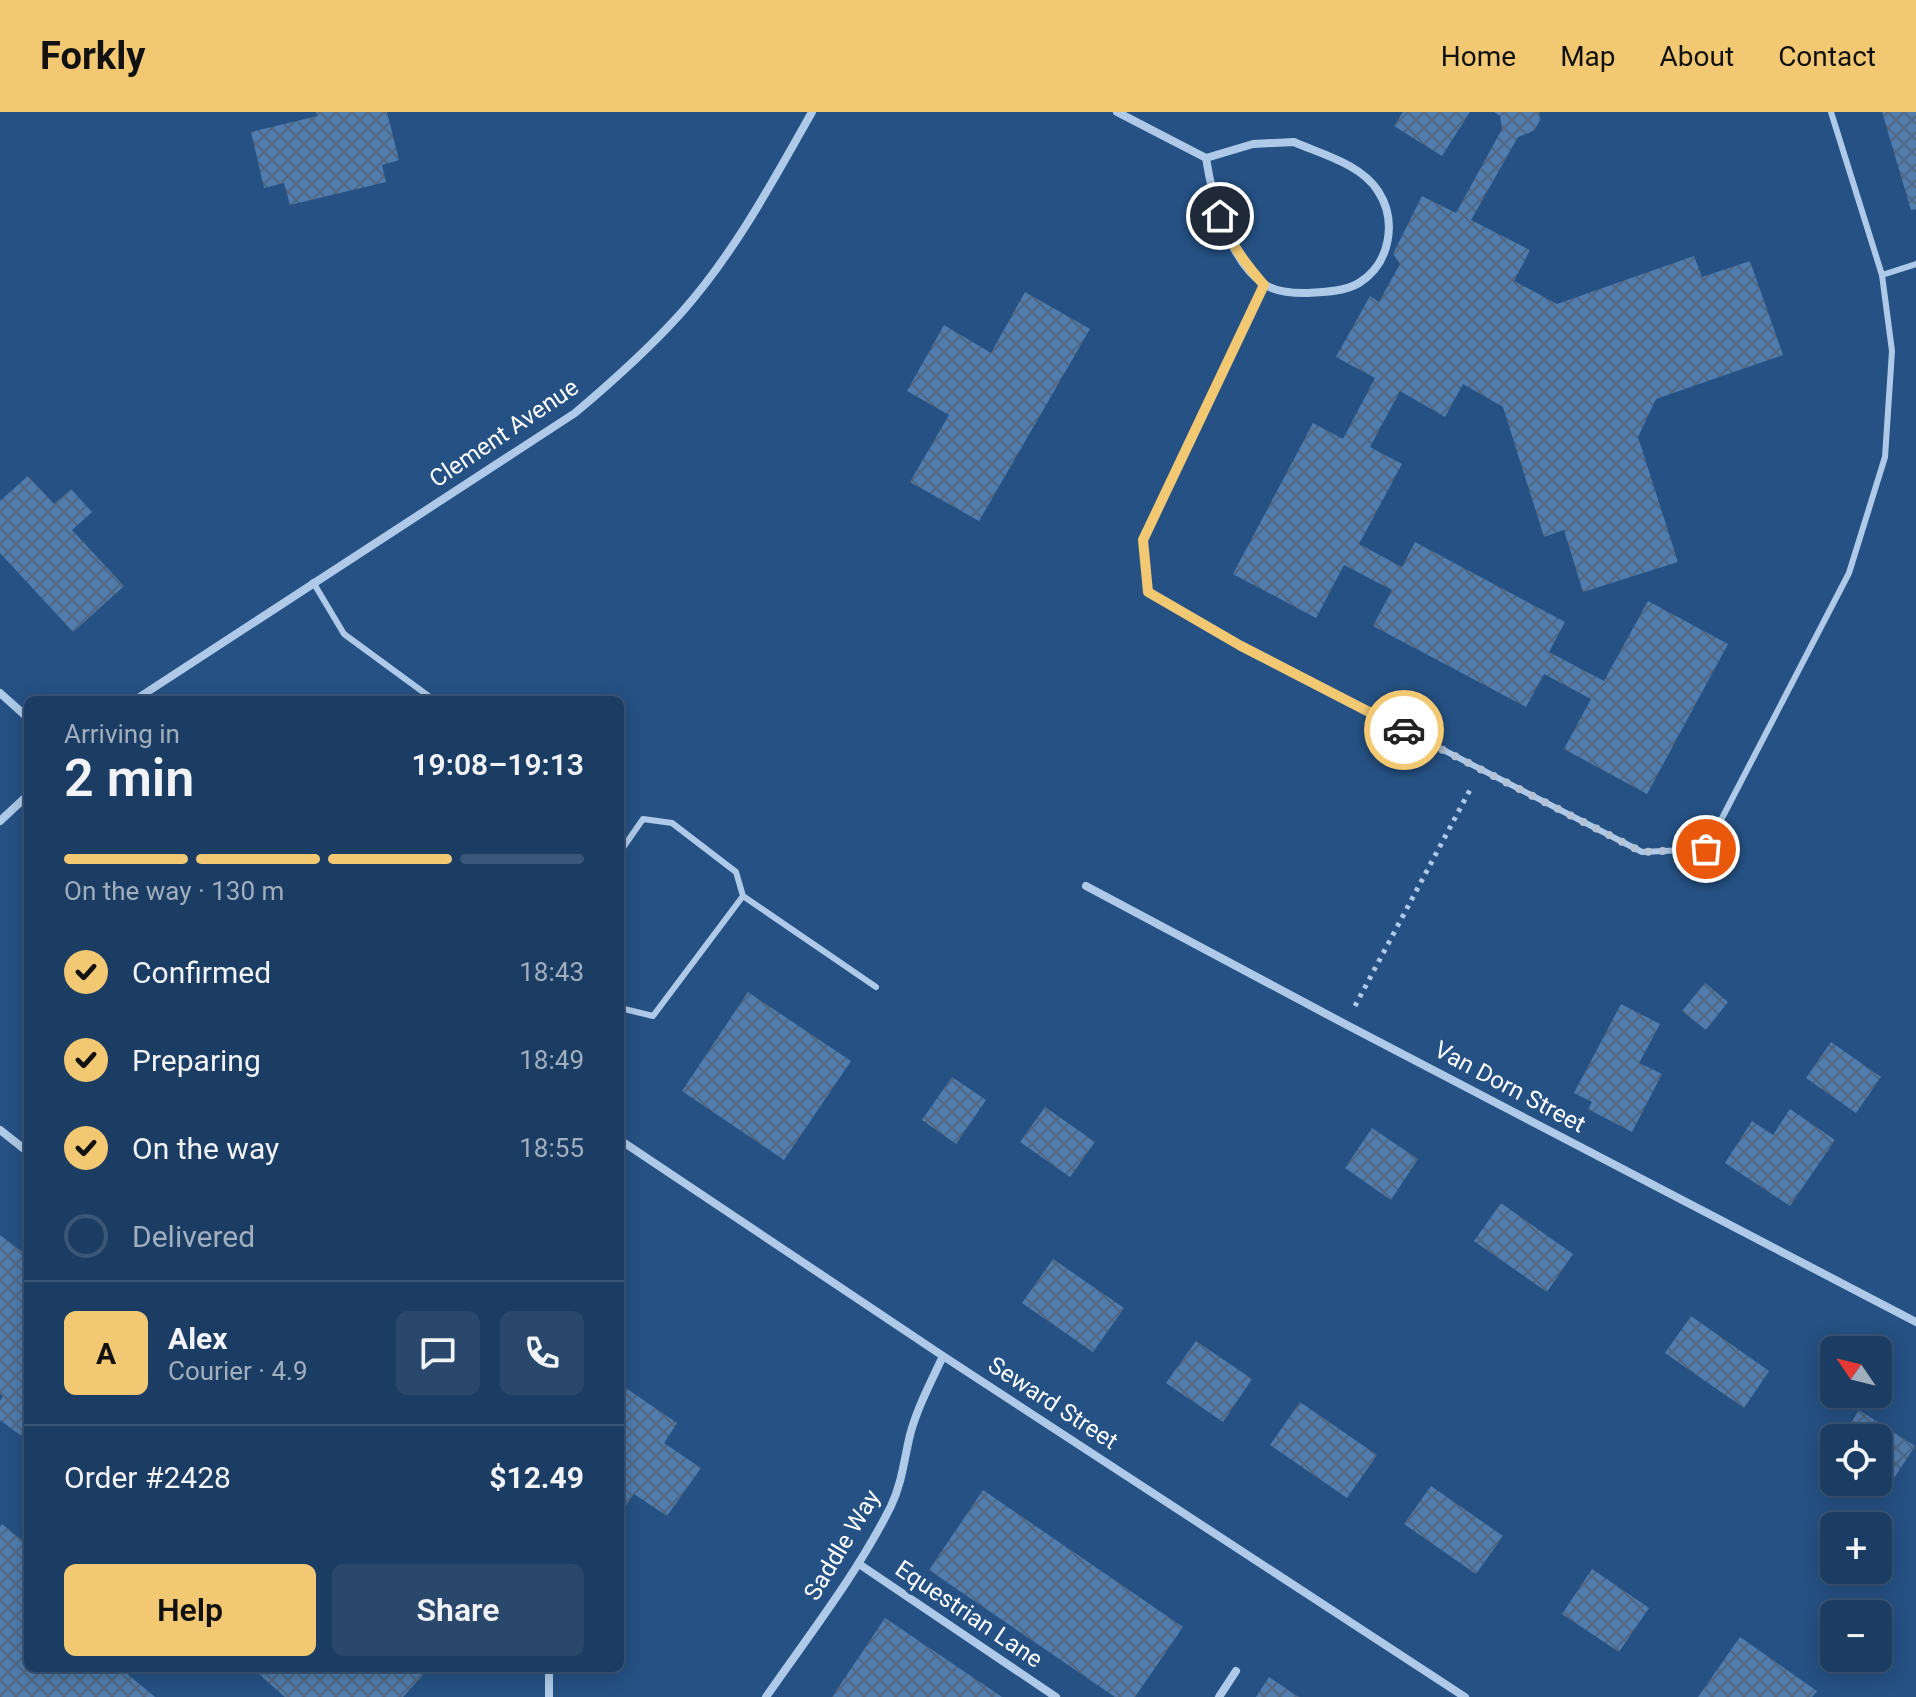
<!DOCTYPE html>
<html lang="en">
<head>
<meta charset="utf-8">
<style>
  body { margin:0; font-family:Roboto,sans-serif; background:#29486c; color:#f1f3f6; height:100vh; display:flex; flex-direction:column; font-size:30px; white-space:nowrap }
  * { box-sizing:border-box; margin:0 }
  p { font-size:26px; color:#a0aebe }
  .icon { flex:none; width:44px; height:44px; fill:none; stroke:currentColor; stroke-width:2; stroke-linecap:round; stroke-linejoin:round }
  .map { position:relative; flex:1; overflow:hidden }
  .panel { position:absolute; left:24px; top:584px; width:600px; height:976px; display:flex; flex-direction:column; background:#1c3d63; border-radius:12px; box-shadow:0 4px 20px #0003,0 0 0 2px #3a5678 }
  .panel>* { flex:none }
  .needle { width:52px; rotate:305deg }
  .buttons { position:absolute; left:1820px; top:1224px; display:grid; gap:16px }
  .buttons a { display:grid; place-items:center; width:72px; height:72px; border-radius:12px; background:#1c3d63; box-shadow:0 4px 20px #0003,0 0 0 2px #3a5678; font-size:40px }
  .pin { position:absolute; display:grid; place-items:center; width:68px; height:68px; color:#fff; margin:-34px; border:4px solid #fff; border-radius:50%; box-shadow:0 2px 8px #0007 }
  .courier { position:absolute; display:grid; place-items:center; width:80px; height:80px; margin:-40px; border:6px solid #f2c972; border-radius:50%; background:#fff; color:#222; box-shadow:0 2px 10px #0007 }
  .overview em { font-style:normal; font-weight:600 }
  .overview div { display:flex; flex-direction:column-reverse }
  .overview { display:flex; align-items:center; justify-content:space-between; height:136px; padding:0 40px }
  h1 { font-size:52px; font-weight:600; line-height:60px }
  .bar { display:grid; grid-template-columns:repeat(4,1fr); gap:12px 8px; align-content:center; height:96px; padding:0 40px }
  .bar i { height:10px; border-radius:6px; background:#3a5678 }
  .bar .active { background:#f2c972 }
  .bar p { grid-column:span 4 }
  .line { display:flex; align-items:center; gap:20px; padding:0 40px; border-top:2px solid #3a5678 }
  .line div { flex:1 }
  .round { display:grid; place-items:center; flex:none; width:84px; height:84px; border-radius:12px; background:#29486c }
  ol { padding:0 40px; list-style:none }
  li { display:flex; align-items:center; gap:24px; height:88px }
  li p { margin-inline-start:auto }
  li .icon { padding:8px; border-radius:50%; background:#f2c972; color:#111; stroke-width:4 }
  li:last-child { color:#a0aebe }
  li i { width:44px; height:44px; border:4px solid #3a5678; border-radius:50% }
  .cta { display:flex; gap:16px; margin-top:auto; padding:16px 40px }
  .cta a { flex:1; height:92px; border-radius:12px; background:#f2c972; color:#111; font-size:32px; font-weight:600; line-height:92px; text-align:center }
  .cta a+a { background:#29486c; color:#f1f3f6 }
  header { display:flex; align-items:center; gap:48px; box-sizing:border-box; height:112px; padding:0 40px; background:#f2c972; color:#111 }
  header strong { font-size:38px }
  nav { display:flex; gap:44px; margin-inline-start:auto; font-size:28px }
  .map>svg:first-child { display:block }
  .building { fill:url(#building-cross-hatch) }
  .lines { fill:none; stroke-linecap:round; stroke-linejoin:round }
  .path { stroke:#aecae8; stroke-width:5; stroke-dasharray:4 6; stroke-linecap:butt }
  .service { stroke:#aecae8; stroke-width:6 }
  .minor { stroke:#aecae8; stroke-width:8 }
  .done { stroke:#b3c2d4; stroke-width:8; stroke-dasharray:0 14.4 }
  .route { stroke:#f2c972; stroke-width:10 }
  .labels { text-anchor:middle; stroke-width:8; stroke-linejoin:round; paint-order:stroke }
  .street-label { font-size:24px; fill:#fff; stroke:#255184 }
</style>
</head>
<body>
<header>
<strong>Forkly</strong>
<nav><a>Home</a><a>Map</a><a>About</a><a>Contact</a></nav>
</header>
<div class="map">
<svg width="1916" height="1585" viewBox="0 0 1916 1585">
  <defs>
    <pattern id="building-cross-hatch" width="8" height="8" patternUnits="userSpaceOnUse" patternTransform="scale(2)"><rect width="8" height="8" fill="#517dae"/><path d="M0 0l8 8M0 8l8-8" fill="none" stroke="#4f6782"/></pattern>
  </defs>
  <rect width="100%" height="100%" fill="#255184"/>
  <!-- building -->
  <path class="building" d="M 316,0 L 387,0 L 399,48 L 382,53 L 386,70 L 290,93 L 284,71 L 264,76 L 251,20 L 317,4 Z
    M 1403,0 L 1470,0 L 1442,44 L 1394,14 Z
    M 1494,0 L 1539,0 L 1540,8 L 1534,19 L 1518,25 L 1471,108 L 1530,138 L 1514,169 L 1557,192 L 1694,144 L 1702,165 L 1750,149 L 1783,243 L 1656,287 L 1638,325 L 1678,450 L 1583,480 L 1564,418 L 1544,425 L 1503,295 L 1463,272 L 1445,305 L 1400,279 L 1370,335 L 1402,352 L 1359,432 L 1402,455 L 1415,430 L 1565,510 L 1549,540 L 1604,569 L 1648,489 L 1728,532 L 1647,682 L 1564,637 L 1591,587 L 1544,562 L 1526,595 L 1373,514 L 1392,478 L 1344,453 L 1316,506 L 1233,462 L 1313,311 L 1343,327 L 1375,266 L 1336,245 L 1370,184 L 1379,190 L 1400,152 L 1393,142 L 1422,84 L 1456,101 L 1502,17 L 1500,4 Z
    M 1882,0 L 1916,0 L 1916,97 L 1911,98 Z
    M 1025,180 L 1090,217 L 979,409 L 910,370 L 949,303 L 907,279 L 944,213 L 991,241 Z
    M 28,364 L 54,392 L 71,377 L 92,400 L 72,418 L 124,474 L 73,520 L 0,441 L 0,389 Z
    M 1705,871 L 1728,890 L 1706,918 L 1682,899 Z
    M 748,880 L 851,949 L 784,1048 L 682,979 Z
    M 1621,892 L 1660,912 L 1639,951 L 1662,962 L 1632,1020 L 1588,997 L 1592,990 L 1574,981 Z
    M 1831,930 L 1881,965 L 1856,1001 L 1806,966 Z
    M 952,965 L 986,988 L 956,1032 L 922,1008 Z
    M 1045,995 L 1095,1030 L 1070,1065 L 1020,1030 Z
    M 1790,997 L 1835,1028 L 1790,1094 L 1725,1051 L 1752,1009 L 1773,1023 Z
    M 1372,1016 L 1418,1047 L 1391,1088 L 1345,1056 Z
    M 1501,1091 L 1573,1142 L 1547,1180 L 1474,1129 Z
    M 0,1123 L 28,1144 L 28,1329 L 0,1308 L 0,1289 L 3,1284 L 0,1282 Z
    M 1053,1147 L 1124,1196 L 1093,1240 L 1022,1191 Z
    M 1691,1204 L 1769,1259 L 1744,1296 L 1665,1241 Z
    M 1196,1229 L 1252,1267 L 1223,1310 L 1166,1271 Z
    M 620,1272 L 677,1311 L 664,1331 L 701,1356 L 667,1404 L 634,1382 L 620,1402 Z
    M 1300,1290 L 1377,1343 L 1347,1386 L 1270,1333 Z
    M 1859,1298 L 1915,1334 L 1885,1380 L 1870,1370 L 1878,1370 L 1878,1326 L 1841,1326 Z
    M 1431,1374 L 1503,1424 L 1476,1462 L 1404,1412 Z
    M 983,1378 L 1183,1515 L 1135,1585 L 1115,1585 L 929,1458 Z
    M 2,1412 L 28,1433 L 28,1556 L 120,1556 L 155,1585 L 0,1585 L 0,1415 Z
    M 1592,1457 L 1649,1496 L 1619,1540 L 1562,1502 Z
    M 885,1506 L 1002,1585 L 832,1585 Z
    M 1740,1525 L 1817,1579 L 1812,1585 L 1698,1585 Z
    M 252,1556 L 429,1556 L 403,1585 L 285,1585 Z
    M 1269,1565 L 1299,1585 L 1256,1585 Z"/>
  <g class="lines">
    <!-- path -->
    <path class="path" d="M 1355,894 L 1471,676"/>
    <!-- service -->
    <path class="service" d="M 1882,163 L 1916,152
      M 1264,173 L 1143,428 L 1148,480 L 1241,534 L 1642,740 L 1706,737 L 1849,461 L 1885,345 L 1892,239 L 1882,163 L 1831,0
      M 313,470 L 344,522 L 434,588
      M 620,740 L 643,707 L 672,711 L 736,760 L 743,784 L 876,875
      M 620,896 L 653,904 L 743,784"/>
    <!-- minor -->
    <path class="minor" d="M 1117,0 L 1206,46
      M 1294,30 C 1321,42 1361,52 1378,79 C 1397,108 1391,151 1359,171 C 1344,180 1322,180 1305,181 C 1293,181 1275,180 1264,172 C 1229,149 1212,85 1206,46 L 1253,32 Z
      M 0,581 L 28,606
      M 135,588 L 575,301 C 613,269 649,237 682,200 C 735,140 773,69 812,0
      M 0,709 L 28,683
      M 1086,774 L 1345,912 L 1916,1210
      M 0,1018 L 28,1040
      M 620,1028 L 943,1244 L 1465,1585
      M 859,1452 L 1056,1585
      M 549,1556 L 549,1585
      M 766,1585 C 809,1523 857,1462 891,1394 C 902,1371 904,1348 910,1323 C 917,1296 931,1270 943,1244
      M 1219,1585 L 1236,1559"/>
  </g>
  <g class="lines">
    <!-- done -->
    <path class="done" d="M 1404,618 L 1642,740 L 1706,737"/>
    <!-- route -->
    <path class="route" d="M 1220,104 C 1230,131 1245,151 1264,173 L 1143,428 L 1148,480 L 1241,534 L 1404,618"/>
  </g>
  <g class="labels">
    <!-- street labels -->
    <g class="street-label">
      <text transform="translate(504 321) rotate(-34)" y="8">Clement Avenue</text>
      <text transform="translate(1510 975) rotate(28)" y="8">Van Dorn Street</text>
      <text transform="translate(1053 1291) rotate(33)" y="8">Seward Street</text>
      <text transform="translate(842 1433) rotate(-59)" y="8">Saddle Way</text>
      <text transform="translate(969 1502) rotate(34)" y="8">Equestrian Lane</text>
    </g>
  </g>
</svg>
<div class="buttons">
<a><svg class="needle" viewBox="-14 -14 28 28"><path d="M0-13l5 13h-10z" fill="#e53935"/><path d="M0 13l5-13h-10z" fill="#a0aebe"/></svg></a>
<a><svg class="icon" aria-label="locate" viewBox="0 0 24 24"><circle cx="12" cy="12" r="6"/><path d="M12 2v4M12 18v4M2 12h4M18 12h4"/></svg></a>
<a>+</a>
<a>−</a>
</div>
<div class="pin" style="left:1706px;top:737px;background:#ea580c"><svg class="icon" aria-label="bag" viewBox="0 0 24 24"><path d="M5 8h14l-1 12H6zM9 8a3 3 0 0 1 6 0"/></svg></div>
<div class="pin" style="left:1220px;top:104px;background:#1f2937"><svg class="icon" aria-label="home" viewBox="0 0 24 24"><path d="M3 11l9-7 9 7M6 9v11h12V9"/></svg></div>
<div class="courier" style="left:1404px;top:618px"><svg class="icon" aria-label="car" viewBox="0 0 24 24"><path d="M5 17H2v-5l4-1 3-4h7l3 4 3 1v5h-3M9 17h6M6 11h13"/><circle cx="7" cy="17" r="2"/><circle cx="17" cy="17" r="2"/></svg></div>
<section class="panel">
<div class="overview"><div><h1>2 min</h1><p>Arriving in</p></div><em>19:08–19:13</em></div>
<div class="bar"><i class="active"></i><i class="active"></i><i class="active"></i><i></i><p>On the way · 130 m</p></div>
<ol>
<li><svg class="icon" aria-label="check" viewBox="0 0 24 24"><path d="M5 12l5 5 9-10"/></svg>Confirmed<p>18:43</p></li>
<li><svg class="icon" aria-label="check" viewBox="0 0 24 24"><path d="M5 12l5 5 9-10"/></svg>Preparing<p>18:49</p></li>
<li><svg class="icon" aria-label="check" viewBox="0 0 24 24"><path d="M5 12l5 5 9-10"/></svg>On the way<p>18:55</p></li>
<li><i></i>Delivered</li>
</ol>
<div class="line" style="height:144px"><b class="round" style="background:#f2c972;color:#111">A</b><div><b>Alex</b><p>Courier · 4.9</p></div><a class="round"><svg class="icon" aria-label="chat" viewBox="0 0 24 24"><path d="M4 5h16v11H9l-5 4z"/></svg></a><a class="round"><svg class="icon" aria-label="phone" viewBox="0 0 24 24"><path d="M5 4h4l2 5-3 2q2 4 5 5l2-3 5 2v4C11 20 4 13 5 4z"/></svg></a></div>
<div class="line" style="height:104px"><div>Order #2428</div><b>$12.49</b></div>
<div class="cta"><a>Help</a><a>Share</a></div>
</section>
</div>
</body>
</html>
